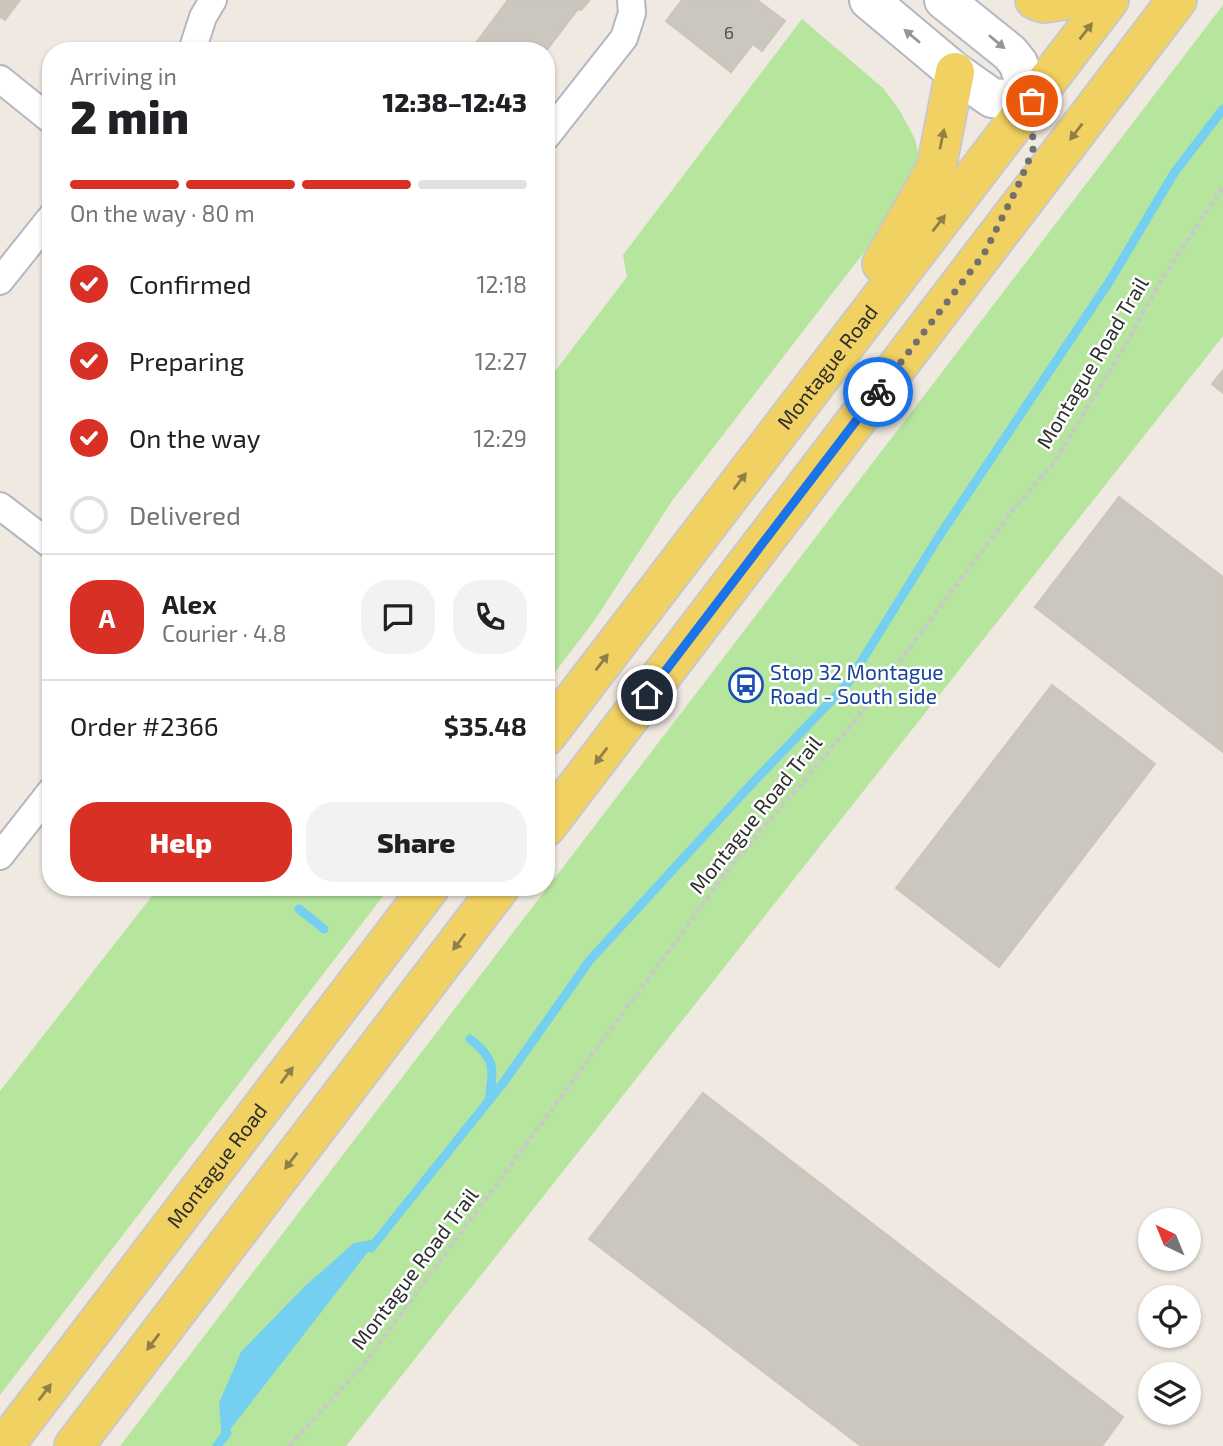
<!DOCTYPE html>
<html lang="en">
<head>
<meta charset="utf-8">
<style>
  body { margin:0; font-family:"Exo 2",sans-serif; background:#f2f2f2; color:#202124; height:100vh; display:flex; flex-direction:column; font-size:26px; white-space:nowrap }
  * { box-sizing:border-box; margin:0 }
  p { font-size:23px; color:#757577 }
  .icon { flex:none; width:38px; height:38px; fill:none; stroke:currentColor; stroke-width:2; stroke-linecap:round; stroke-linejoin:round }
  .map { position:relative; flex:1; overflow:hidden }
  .details { position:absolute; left:42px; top:42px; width:513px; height:854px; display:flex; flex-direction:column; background:#fff; border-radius:28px; box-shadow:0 2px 5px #0004 }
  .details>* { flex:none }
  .needle { width:46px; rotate:317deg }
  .fabs { position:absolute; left:1138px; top:1208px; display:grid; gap:14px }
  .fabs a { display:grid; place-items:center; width:63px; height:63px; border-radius:50%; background:#fff; box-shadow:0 2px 5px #0004; font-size:35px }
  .pin { position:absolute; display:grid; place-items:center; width:60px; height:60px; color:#fff; margin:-30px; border:4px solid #fff; border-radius:50%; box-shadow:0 2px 7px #0007 }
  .courier { position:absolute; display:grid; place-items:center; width:70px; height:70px; margin:-35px; border:5px solid #1a73e8; border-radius:50%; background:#fff; color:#222; box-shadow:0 2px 9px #0007 }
  .head em { font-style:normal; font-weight:800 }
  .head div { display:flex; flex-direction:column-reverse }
  .head { display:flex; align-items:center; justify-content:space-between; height:119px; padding:0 28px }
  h1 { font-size:46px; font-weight:800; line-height:52px }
  .bar { display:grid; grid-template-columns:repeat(4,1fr); gap:10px 7px; align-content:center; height:84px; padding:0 28px }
  .bar i { height:9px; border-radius:5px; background:#e0e0e0 }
  .bar .current { background:#d93025 }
  .bar p { grid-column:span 4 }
  .line { display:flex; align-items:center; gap:18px; padding:0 28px; border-top:2px solid #e0e0e0 }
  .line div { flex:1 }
  .round { display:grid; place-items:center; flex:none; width:74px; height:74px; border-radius:28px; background:#f2f2f2 }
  ol { padding:0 28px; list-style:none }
  li { display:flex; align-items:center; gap:21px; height:77px }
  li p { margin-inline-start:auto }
  li .icon { padding:7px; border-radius:50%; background:#d93025; color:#fff; stroke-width:4 }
  li:last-child { color:#757577 }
  li i { width:38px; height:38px; border:4px solid #e0e0e0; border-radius:50% }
  .button { display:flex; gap:14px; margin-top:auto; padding:14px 28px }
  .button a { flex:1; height:80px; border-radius:28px; background:#d93025; color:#fff; font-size:28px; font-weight:800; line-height:80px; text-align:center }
  .button a+a { background:#f2f2f2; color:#202124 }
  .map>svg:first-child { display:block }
  .green { fill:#b6e59e }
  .water { fill:#75cff0 }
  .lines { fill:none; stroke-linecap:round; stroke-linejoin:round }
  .stream { stroke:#75cff0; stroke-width:9 }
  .building { fill:#cbc7bf; stroke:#cbc5ba; stroke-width:2 }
  .street-casing { stroke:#b4b7c1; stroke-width:30 }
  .secondary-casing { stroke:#b4b7c1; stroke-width:42 }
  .primary-casing { stroke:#c9c9c9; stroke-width:42 }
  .path { stroke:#c9c9c9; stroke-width:4.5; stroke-dasharray:5 3.5; stroke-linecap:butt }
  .street { stroke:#fff; stroke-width:26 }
  .secondary { stroke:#fff; stroke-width:38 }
  .primary { stroke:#f2d163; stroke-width:38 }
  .oneway { fill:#908048 }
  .oneway2 { fill:#969696 }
  .done { stroke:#726f6d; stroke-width:7; stroke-dasharray:0 12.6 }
  .route { stroke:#1a73e8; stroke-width:9 }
  .labels { text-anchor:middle; stroke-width:5; stroke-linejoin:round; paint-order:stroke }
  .number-label { font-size:18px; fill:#555452 }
  .street-label { font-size:21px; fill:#2e2e2e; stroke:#fff }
  .transit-label { font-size:21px; fill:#164399; stroke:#fff; text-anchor:start }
</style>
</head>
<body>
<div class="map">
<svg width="1223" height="1446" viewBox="0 0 1223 1446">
  <rect width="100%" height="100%" fill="#efe9e1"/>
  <!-- green -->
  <path class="green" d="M 1223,5 L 1223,336 L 346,1446 L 120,1446 Z
    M 802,19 L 883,88 L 900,111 L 915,139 L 920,161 L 902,203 L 672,501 L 594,621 L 546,684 L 546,383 L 627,277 L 623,255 Z
    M 159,887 L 390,887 L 0,1395 L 0,1091 Z"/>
  <!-- water -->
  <path class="water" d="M 378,1239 L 222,1440 L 219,1403 L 241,1352 L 305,1286 L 354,1243 Z"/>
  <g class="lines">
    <!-- stream -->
    <path class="stream" d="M 299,909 L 324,929
      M 470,1039 C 497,1060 493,1069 489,1101
      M 371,1248 L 503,1083 L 590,960 L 745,791 L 848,683 L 938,538 L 1111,279 L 1174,173 L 1223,109
      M 217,1446 L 227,1433"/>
  </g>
  <!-- building -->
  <path class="building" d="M 0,0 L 20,0 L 5,20 L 0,17 Z
    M 508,0 L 588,0 L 589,1 L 581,10 L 578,9 L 546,51 L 470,51 Z
    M 682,0 L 757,0 L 785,21 L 762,51 L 753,44 L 731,72 L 666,21 Z
    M 1223,370 L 1223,393 L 1212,384 Z
    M 1119,497 L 1223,577 L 1223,752 L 1035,607 Z
    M 1052,685 L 1155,764 L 999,967 L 896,888 Z
    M 703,1093 L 1123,1417 L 1102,1446 L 861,1446 L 589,1239 Z"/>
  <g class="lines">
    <!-- street casing -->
    <g class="street-casing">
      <path id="street" d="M 192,51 L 203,17 L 213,0
        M 0,79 L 51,120
        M 546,137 L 624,38 L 632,13 L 631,0
        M 0,281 L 51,217
        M 0,506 L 51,545
        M 0,856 L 51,791"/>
    </g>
    <!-- secondary casing -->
    <g class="secondary-casing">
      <path id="secondary" d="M 869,0 L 955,72 L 992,98 L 1032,101 L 1018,63 L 1010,53 L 944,0"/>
    </g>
    <!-- primary casing -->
    <g class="primary-casing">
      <g id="primary">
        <path d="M 1035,0 L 1044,3 L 1066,0"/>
        <path d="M 882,264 L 936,169 L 955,72"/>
        <path id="s1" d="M 546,736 L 1109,0"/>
        <path d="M 546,827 L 1177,0"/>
        <path id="s2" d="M 4,1446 L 430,887"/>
        <path d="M 74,1446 L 500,887"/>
      </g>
    </g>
    <!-- path -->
    <path class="path" d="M 289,1446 L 364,1364 L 732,865 L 858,717 L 1011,512 L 1055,461 L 1129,339 L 1161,280 L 1223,187"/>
    <!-- street -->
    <use href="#street" class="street"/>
    <!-- secondary -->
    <use href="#secondary" class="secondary"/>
    <!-- primary -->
    <use href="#primary" class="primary"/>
  </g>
  <!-- one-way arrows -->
  <defs><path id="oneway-solid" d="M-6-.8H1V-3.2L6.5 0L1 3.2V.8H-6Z" transform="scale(1.75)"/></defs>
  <g class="oneway">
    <use href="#oneway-solid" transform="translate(1086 31) rotate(-52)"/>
    <use href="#oneway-solid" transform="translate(1076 132) rotate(127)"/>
    <use href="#oneway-solid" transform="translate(942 139) rotate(-78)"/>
    <use href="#oneway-solid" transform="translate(939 223) rotate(-52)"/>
    <use href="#oneway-solid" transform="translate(740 481) rotate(-53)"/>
    <use href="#oneway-solid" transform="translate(602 662) rotate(-53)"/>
    <use href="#oneway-solid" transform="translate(601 756) rotate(127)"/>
    <use href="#oneway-solid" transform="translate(459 942) rotate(127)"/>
    <use href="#oneway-solid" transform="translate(287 1075) rotate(-53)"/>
    <use href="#oneway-solid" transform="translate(291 1161) rotate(127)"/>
    <use href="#oneway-solid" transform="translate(153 1342) rotate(127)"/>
    <use href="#oneway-solid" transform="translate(45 1392) rotate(-53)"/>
  </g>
  <g class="oneway2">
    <use href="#oneway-solid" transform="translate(912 36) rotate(-140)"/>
    <use href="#oneway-solid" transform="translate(997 42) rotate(40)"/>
  </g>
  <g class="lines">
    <!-- done -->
    <path class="done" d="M 878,392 L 984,254 L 1018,186 L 1033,150 L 1032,101"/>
    <!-- route -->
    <path class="route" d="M 647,695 L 878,392"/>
  </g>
  <!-- icons -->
  <defs>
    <g id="bus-ring" transform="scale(1.75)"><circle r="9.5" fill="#fff" stroke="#1a4fb4" stroke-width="1.5"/><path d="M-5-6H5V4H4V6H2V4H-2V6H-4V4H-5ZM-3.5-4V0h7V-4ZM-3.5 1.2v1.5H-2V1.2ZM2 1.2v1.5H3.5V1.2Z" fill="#1a4fb4"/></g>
  </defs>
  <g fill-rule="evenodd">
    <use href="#bus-ring" x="746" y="685"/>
  </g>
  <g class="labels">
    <!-- number labels -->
    <g class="number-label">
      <text x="729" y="39">6</text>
    </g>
    <!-- street labels -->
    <g class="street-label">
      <text transform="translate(1093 363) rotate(-59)" y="7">Montague Road Trail</text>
      <text dy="7" stroke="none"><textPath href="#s1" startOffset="464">Montague Road</textPath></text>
      <text transform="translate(756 815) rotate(-51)" y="7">Montague Road Trail</text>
      <text dy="7" stroke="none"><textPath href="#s2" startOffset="352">Montague Road</textPath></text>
      <text transform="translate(415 1269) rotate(-53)" y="7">Montague Road Trail</text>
    </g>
    <!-- transit labels -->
    <g class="transit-label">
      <text x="770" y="680">Stop 32 Montague<tspan x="770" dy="24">Road - South side</tspan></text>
    </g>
  </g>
</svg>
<div class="fabs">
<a><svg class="needle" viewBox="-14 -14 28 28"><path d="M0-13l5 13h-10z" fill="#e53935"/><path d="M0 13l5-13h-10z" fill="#757577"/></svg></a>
<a><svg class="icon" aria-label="locate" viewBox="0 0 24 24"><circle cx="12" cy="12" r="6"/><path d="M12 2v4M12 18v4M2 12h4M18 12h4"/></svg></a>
<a><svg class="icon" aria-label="layers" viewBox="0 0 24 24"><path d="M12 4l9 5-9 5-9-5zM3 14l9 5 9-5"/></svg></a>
</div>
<div class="pin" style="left:1032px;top:101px;background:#ea580c"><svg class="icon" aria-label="bag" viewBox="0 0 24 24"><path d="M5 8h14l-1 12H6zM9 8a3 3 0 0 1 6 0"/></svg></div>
<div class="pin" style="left:647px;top:695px;background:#1f2937"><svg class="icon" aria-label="home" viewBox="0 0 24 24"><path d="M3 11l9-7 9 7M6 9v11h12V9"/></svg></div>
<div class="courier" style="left:878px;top:392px"><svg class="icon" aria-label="bike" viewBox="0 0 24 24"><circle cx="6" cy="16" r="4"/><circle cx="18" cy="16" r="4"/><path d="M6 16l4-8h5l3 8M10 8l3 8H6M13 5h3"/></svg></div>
<section class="details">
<div class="head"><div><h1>2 min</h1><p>Arriving in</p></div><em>12:38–12:43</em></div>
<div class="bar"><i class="current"></i><i class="current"></i><i class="current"></i><i></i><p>On the way · 80 m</p></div>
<ol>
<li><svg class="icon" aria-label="check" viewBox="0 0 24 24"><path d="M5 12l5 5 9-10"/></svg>Confirmed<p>12:18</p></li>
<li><svg class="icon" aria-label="check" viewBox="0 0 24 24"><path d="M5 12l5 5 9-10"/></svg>Preparing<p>12:27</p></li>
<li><svg class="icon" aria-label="check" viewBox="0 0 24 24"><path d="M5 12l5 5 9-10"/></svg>On the way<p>12:29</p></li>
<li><i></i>Delivered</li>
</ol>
<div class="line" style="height:126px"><b class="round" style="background:#d93025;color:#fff">A</b><div><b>Alex</b><p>Courier · 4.8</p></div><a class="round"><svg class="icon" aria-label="chat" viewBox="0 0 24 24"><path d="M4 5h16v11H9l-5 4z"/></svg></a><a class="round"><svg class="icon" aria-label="phone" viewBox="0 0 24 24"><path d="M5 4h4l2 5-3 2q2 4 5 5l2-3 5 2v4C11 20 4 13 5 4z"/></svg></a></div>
<div class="line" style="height:91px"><div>Order #2366</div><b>$35.48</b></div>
<div class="button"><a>Help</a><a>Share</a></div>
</section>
</div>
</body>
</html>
